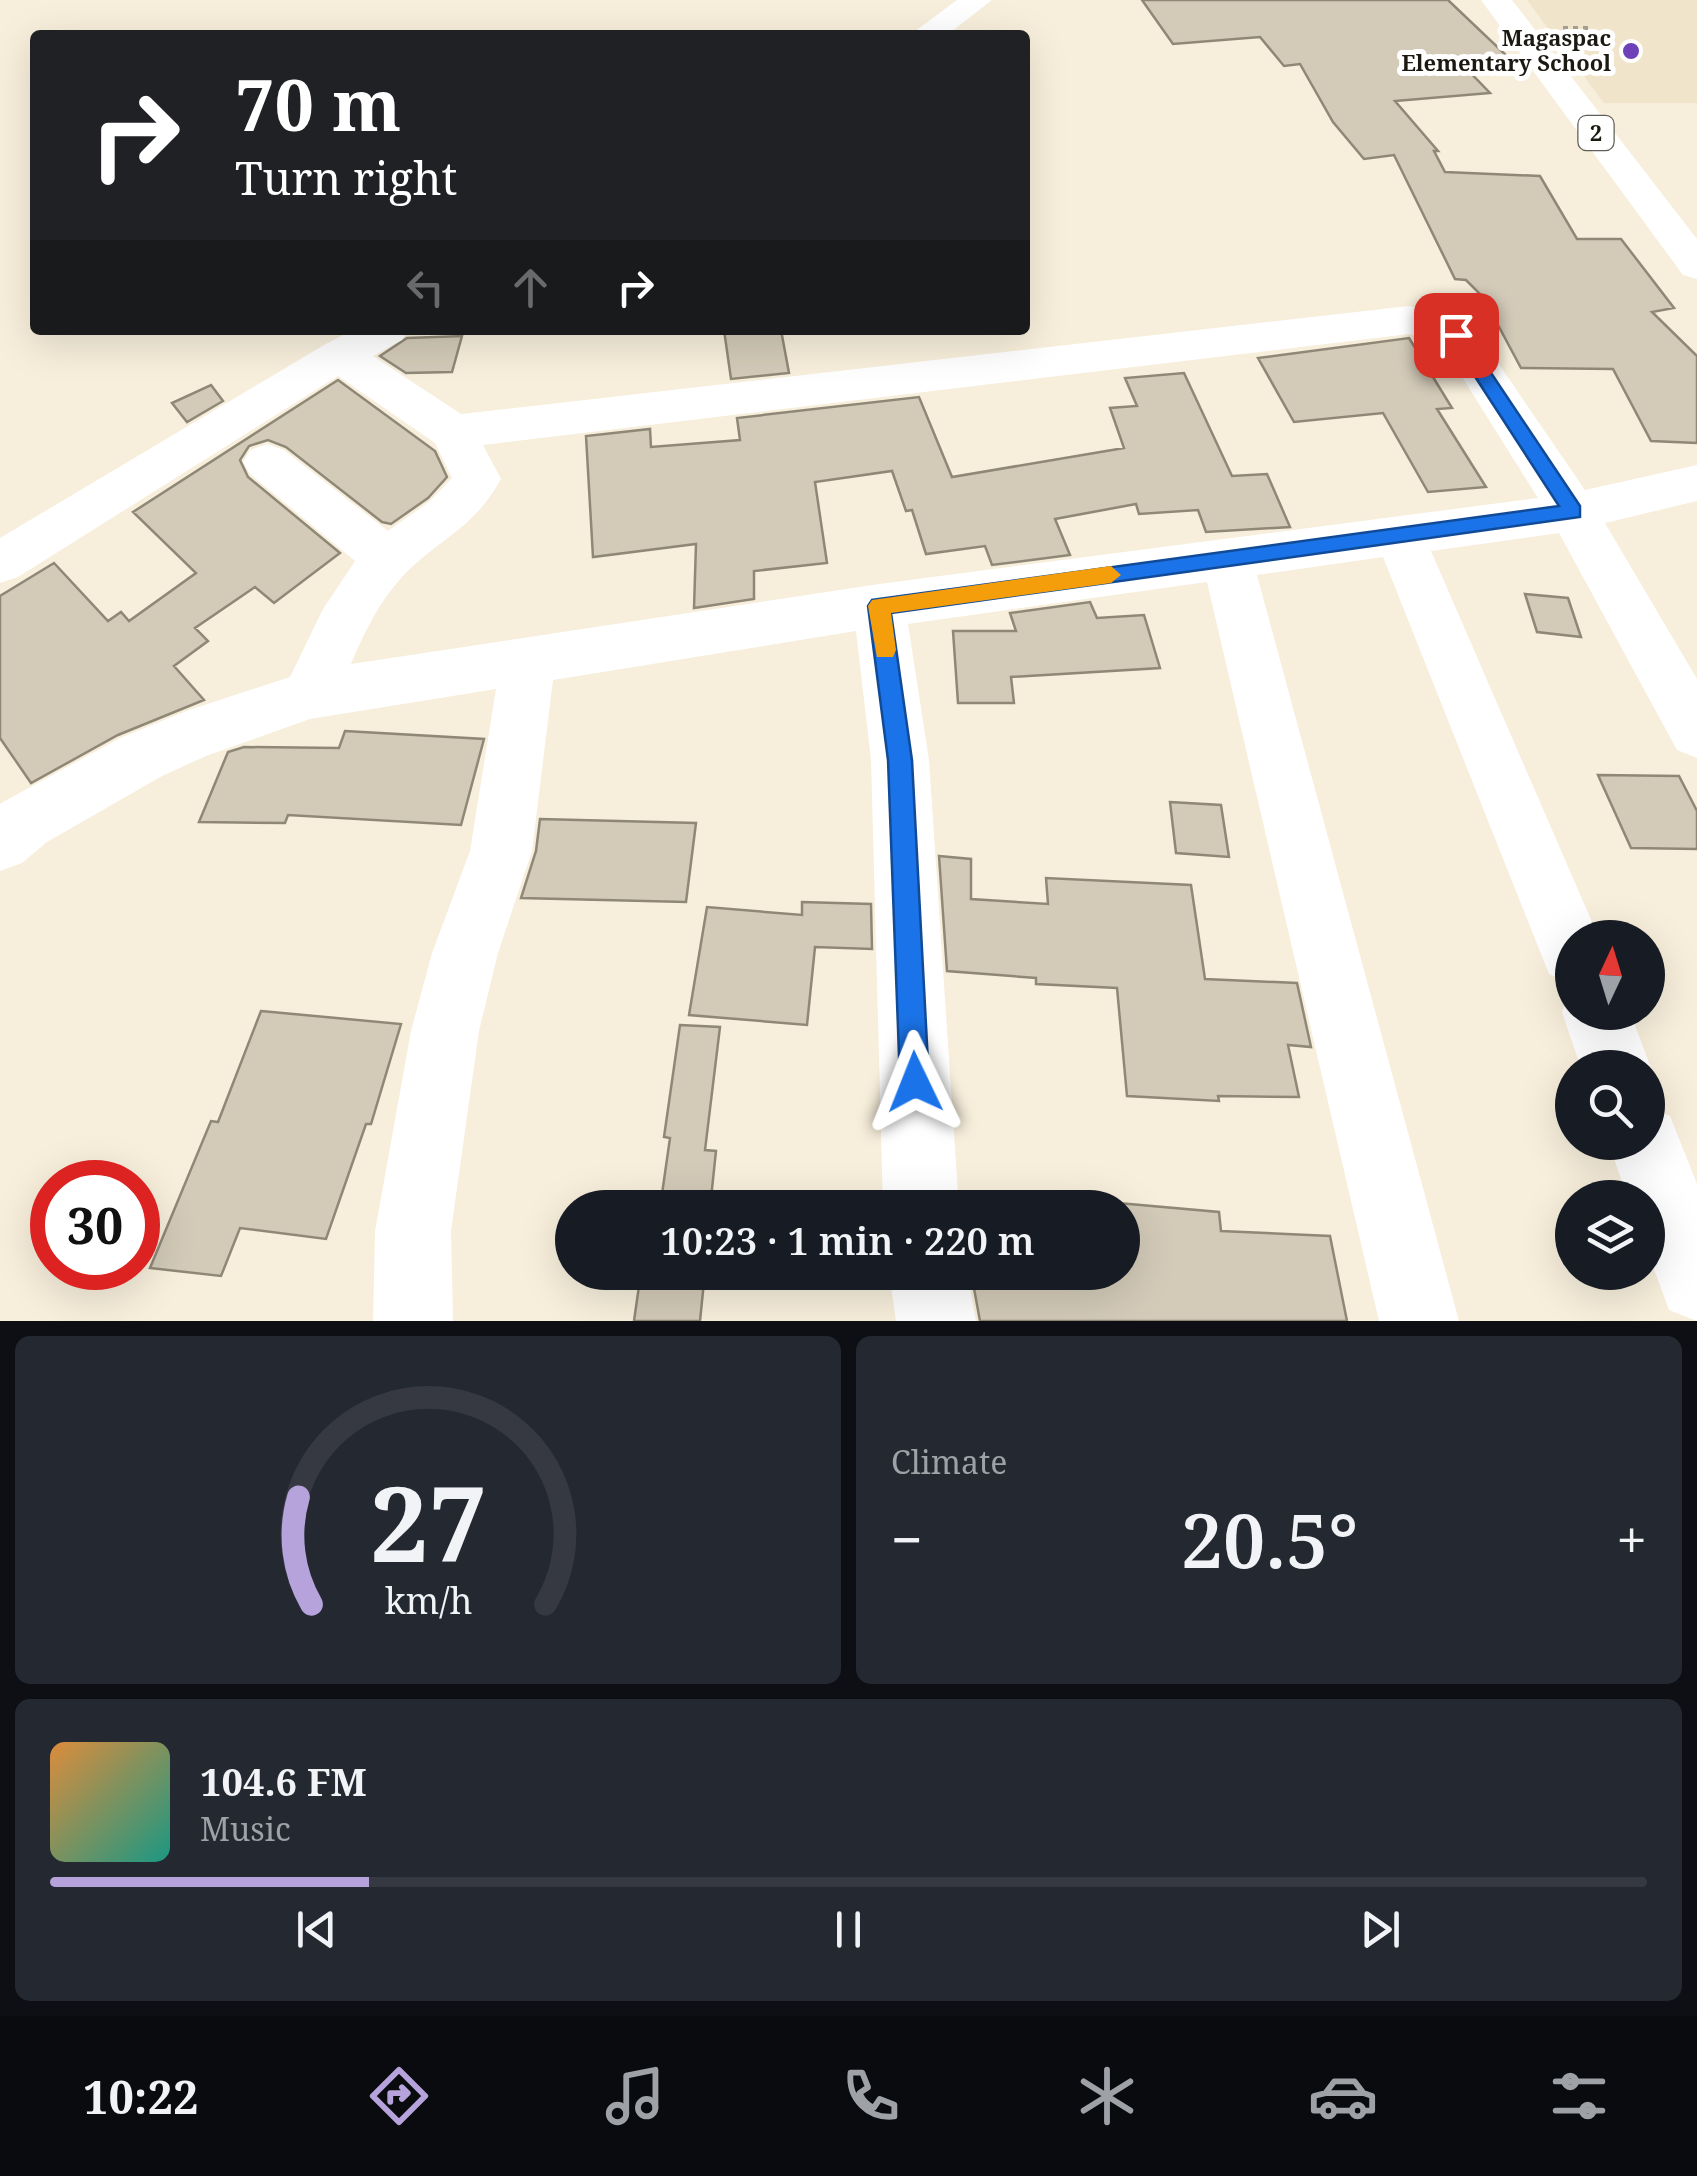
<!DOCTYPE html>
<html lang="en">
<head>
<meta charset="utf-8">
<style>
	:root { --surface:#171b24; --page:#242831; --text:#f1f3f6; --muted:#9ea1a6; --line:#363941; --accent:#b6a3db }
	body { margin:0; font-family:"Noto Serif",serif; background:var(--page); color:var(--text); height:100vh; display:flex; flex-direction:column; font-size:38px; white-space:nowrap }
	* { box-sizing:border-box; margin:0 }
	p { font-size:32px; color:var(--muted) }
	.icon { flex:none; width:55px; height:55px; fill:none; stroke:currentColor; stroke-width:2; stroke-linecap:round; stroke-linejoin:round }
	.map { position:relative; height:1321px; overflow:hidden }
	.sheet { display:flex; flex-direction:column; gap:15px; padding:15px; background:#0d0f14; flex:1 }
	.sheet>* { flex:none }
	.hud { position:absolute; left:30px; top:30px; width:1000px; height:305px; border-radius:10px; box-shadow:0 10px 40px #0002; background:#202124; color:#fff; overflow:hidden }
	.needle { width:65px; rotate:4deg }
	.buttons { position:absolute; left:1555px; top:920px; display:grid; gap:20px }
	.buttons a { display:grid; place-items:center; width:110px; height:110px; border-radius:50%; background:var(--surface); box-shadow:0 10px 40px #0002; font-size:50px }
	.speed { position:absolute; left:30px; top:1160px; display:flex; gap:20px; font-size:50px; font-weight:700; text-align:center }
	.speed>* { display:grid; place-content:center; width:130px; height:130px; border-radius:50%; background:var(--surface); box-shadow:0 10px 40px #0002; line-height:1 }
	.speed .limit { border:15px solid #d22; background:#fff; color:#111 }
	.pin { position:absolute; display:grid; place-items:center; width:85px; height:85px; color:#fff; margin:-42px; border-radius:20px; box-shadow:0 5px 15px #0006 }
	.me { position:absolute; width:110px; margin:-55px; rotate:358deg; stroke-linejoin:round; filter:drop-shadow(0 0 8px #0008) }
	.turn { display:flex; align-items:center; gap:35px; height:210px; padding:0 40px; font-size:45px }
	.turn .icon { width:130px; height:130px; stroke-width:2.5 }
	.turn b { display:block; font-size:70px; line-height:85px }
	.lanes { display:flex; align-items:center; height:95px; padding:0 40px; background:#0003; justify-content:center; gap:50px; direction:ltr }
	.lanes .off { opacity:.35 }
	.big { font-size:75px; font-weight:600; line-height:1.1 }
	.sheet .tile { flex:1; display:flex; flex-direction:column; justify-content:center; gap:15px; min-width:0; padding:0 35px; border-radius:15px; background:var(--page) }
	.sheet .dial { align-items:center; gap:0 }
	.dial svg { height:260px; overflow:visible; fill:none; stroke:var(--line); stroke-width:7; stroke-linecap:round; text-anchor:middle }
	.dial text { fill:var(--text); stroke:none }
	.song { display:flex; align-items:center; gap:30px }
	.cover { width:120px; height:120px; border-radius:15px; background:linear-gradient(135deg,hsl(30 70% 55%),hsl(170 70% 35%)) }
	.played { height:10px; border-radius:5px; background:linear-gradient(90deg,var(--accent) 20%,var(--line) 20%) }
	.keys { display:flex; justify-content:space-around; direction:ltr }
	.heat { display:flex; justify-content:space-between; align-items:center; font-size:55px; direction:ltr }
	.sheet .tiles { flex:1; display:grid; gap:15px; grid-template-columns:1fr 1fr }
	.tile:last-child { grid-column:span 2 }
	.trip { position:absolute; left:555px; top:1190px; width:585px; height:100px; border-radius:50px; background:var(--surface); box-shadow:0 10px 40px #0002; font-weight:600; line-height:100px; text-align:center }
	.dock { display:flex; height:160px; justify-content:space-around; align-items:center; background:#090b0e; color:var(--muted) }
	.dock .icon { width:70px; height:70px }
	.dock .active { color:var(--accent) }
	.dock b { font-size:45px; color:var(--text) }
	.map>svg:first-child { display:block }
	.built { fill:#f0e4ca }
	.building { fill:#d3cab8; stroke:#908877; stroke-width:2.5 }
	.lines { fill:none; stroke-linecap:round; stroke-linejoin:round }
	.path { stroke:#a59e8f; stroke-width:4; stroke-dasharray:5 5; stroke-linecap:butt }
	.minor { fill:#fff; fill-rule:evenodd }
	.highway { fill:#fff; fill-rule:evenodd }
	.route { fill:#1a73e8; stroke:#114b97; stroke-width:2.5 }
	.slow { fill:#f59e0b }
	.poi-dot { fill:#6e41b9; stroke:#fff; stroke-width:4 }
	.labels { text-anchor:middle; stroke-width:10; stroke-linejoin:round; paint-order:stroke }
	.far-poi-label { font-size:22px; font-weight:bold; fill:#1c1912; stroke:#fff; text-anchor:end }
	.shield { fill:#fff; stroke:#605e59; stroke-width:2.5 }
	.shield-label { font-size:22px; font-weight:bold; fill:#1c1912 }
</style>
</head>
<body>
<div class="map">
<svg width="1697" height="1321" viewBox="0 0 1697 1321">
	<rect width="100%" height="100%" fill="#f7eedb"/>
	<path class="built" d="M1527 0H1697V103H1604Z"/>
	<path class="building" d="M1142 0H1448L1508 57 1460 62 1490 93 1395 101 1438 151H1434L1445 172 1540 176 1577 239H1621L1674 308 1652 312 1697 356V443L1651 441 1613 369 1521 368 1483 297 1466 280 1455 279 1394 155 1364 159 1333 122 1300 64 1284 66 1260 37 1173 44Z
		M724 330H781L789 373 731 379Z
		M462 336 452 372 406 373 380 356 407 338Z
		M1409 338 1452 408 1437 409 1486 487 1428 492 1383 413 1294 422 1258 358Z
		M1184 373 1232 476 1267 474 1290 527 1206 532 1198 510 1139 514 1136 504 1055 519 1070 555 992 565 985 546 926 554 912 510 906 511 892 471 815 482 827 563 754 571V599L694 608 696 544 593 557 586 436 650 429 651 447 740 440 737 418 919 397 952 477 1124 448 1110 408 1137 406 1125 378Z
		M338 380 435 451 447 477 428 498 391 524 382 522 286 447 268 440 249 446 240 460 248 477 340 553 274 603 255 587 195 628 208 641 174 666 204 700 118 735 31 783 0 738V596L54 563 108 621 121 612 129 621 196 573 133 512Z
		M211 385 223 401 187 422 172 403Z
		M1525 594 1568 598 1581 637 1537 632Z
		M1090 602 1097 618 1144 615 1160 668 1011 677 1014 703H958L953 631H1016L1010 613Z
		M345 731 484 739 461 825 288 815 285 823 199 822 228 752 244 747 339 748Z
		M1598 775 1679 776 1697 811V849L1631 848Z
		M1170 802 1221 805 1229 857 1176 853Z
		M540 819 696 823 686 902 521 898 536 851Z
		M939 856 971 859V899L1048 904 1046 878 1191 885 1205 979 1297 983 1311 1047 1288 1045 1299 1097 1218 1096 1219 1101 1127 1096 1117 988 1036 984V978L947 971Z
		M802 902 871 904 872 949 815 947 807 1025 689 1015 707 907 802 915Z
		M261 1011 401 1024 371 1124H366L326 1239 240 1228 221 1276 150 1268 211 1121 218 1122Z
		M680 1025 720 1027 705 1150 716 1151 710 1208H660L670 1138 664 1137Z
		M1118 1203 1219 1212 1221 1231 1330 1236 1347 1321H980L971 1272H1122V1208Z
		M641 1272H705L700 1321H634Z"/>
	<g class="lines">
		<path class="path" d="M1563 28H1590"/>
		<path class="minor" d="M957 0H992L947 35H910Z
			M1409 306 1449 314 1472 325 1585 490 1697 465V501L1605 523 1697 679V758L1677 750 1559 533 1431 551 1599 938H1572V984L1549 974 1383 557 1257 575 1459 1321H1379L1207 582 908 624 929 760 959 1208H883L871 760 856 631 553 680 532 851 498 953 479 1031 451 1231 453 1321H373L375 1231 411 1031 432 953 470 851 496 689 310 719 206 756 162 776 47 842 22 863 0 871V804L3 802 120 738 189 710 290 677 323 609 355 561 250 474 243 462 250 450 267 444 284 450 388 531 430 501 452 478 435 443 338 376 18 577 0 583V538L324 345 353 330H408L402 340 373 356 461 414ZM1409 334 1442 345 1538 498 879 584 351 664C364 633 379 602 402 577 439 538 473 530 501 479L483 445Z
			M1572 988V1012H1630L1651 1068 1648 1076V1068H1581L1562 1012Z
			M1648 1107 1670 1116 1697 1184V1321L1669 1310 1648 1253V1198H1628L1608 1142H1648Z
			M889 1272H967L976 1321H896Z"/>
		<path class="highway" d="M1481 0H1512L1697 239V279L1683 275Z"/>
	</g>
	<path class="route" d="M1456 329 1463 331 1580 506V517L891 613 912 760 929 1082 925 1093 915 1097 904 1093 900 1082 888 760 868 606 872 600 1559 506 1448 335Z"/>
	<path class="slow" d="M1111 566 1121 575 1111 583 891 613 896 650 893 657H877L868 606 872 600Z"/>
	<circle class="poi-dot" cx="1631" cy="51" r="10"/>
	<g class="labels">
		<g class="far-poi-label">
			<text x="1611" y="46">Magaspac<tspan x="1611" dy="25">Elementary School</tspan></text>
		</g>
		<rect class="shield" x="1578.5" y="116" width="35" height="34" rx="8"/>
		<g class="shield-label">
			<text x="1596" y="141">2</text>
		</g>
	</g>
</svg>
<div class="buttons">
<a><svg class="needle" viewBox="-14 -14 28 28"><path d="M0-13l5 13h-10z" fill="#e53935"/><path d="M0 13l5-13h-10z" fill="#9ea1a6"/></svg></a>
<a><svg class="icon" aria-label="search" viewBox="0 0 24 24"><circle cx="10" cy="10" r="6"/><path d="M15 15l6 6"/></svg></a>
<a><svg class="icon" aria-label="layers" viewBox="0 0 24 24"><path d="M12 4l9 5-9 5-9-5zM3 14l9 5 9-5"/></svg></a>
</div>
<div class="speed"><div class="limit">30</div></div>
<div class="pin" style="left:1456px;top:335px;background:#d93025"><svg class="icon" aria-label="arrive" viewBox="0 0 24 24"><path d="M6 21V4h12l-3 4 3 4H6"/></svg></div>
<svg class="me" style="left:915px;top:1082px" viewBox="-20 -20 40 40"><path d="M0-17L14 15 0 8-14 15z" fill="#1a73e8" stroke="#fff" stroke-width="4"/></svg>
<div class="trip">10:23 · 1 min · 220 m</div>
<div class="hud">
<div class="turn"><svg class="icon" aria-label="right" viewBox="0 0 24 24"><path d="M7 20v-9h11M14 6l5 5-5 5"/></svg><div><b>70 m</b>Turn right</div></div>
<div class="lanes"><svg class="icon off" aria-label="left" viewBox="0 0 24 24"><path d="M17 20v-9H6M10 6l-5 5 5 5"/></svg><svg class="icon off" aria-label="ahead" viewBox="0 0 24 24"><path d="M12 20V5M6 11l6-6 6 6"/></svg><svg class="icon" aria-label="right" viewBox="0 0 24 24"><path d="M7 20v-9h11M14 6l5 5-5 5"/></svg></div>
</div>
</div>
<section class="sheet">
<div class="tiles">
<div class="tile dial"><svg viewBox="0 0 100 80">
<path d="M14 69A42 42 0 1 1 86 69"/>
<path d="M14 69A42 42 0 0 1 10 36" stroke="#b6a3db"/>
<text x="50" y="56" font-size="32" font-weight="700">27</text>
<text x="50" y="72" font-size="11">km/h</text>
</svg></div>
<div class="tile"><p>Climate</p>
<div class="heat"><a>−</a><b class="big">20.5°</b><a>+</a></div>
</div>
<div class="tile">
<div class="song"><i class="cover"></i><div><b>104.6 FM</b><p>Music</p></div></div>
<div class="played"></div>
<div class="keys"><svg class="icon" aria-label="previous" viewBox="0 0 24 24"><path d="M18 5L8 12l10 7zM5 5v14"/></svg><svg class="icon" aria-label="pause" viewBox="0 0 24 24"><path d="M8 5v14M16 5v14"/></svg><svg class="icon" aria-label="next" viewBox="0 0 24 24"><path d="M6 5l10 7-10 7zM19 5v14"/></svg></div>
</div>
</div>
</section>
<nav class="dock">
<b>10:22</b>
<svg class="icon active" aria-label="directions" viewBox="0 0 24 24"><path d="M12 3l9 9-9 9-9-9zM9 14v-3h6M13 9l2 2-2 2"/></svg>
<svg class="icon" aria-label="music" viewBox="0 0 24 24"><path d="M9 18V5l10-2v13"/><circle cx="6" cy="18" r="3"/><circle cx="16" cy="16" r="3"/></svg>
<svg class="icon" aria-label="phone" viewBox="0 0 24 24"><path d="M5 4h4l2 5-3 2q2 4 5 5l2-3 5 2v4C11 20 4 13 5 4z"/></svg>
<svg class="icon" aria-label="climate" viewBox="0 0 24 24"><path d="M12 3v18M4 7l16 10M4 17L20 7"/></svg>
<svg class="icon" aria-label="car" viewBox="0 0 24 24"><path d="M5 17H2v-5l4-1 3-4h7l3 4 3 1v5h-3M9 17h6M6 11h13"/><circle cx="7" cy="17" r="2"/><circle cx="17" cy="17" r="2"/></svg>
<svg class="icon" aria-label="filters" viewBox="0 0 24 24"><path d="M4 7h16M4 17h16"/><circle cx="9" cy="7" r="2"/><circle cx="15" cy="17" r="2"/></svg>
</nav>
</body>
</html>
